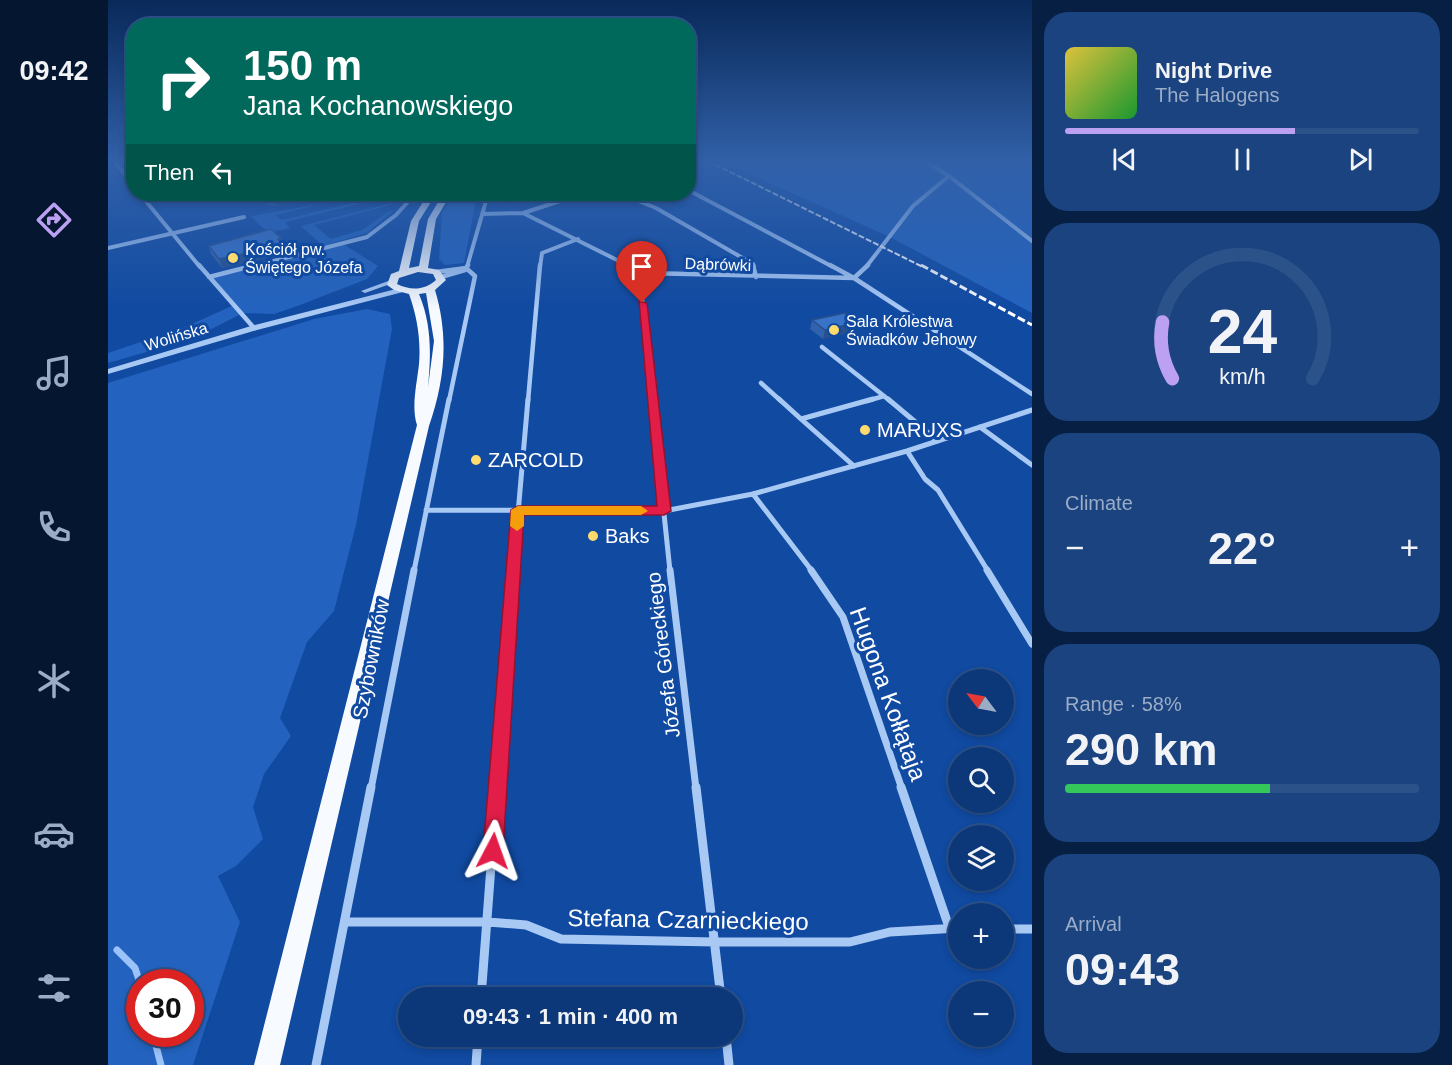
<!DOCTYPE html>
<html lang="en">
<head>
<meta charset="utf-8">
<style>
	:root { --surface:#0c3879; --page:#1a4380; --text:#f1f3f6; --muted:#9aacc6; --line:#2c528a; --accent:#bca0f2 }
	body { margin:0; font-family:Arial,sans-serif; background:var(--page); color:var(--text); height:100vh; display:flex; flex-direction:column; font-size:22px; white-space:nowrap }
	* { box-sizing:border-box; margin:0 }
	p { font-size:20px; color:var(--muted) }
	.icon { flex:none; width:33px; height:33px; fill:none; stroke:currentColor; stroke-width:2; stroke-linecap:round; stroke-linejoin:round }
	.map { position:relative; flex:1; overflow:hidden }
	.panel { display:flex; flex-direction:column; gap:12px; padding:12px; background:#071f43; width:420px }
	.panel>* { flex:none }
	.top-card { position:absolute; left:18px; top:18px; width:570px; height:183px; border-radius:24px; box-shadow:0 3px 9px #0003,0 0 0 2px var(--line); background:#00695c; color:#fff; overflow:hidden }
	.needle { width:39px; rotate:302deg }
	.buttons { position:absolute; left:840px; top:669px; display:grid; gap:12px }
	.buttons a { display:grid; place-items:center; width:66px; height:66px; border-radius:50%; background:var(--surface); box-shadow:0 3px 9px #0003,0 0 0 2px var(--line); font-size:30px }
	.speed { position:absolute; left:18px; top:969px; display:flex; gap:12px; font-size:30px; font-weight:700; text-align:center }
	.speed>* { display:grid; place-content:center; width:78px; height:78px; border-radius:50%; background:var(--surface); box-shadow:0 3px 9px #0003,0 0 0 2px var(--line); line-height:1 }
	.speed .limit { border:9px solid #d22; background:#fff; color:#111 }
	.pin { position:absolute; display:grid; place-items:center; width:51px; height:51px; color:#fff; margin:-62px -26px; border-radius:50% 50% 50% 0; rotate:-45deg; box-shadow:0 0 6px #0007 }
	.pin .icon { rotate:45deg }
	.me { position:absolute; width:66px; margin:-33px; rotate:4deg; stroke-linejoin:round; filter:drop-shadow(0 0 4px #0008) }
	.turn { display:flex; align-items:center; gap:21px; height:126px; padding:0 18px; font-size:27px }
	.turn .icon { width:78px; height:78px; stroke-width:2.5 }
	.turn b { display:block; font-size:42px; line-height:51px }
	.then { display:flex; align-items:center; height:57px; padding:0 18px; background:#0003; gap:12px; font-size:22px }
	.big { font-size:45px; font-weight:600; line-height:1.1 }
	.panel .widget { flex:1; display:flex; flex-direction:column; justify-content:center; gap:9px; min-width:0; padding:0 21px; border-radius:24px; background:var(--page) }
	.panel .dial { align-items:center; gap:0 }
	.dial svg { height:156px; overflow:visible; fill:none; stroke:var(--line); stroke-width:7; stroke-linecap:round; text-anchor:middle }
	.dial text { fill:var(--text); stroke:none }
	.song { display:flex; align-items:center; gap:18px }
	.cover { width:72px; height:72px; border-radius:9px; background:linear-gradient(135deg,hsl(50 70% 55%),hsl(130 70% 35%)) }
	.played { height:6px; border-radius:3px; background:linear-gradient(90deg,var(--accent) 65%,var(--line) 65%) }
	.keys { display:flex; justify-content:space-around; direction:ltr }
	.heat { display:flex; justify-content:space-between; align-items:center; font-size:33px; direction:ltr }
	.charge { height:9px; border-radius:4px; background:linear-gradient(90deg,#34c759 58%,var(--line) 0) }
	.trip { position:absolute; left:290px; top:987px; width:345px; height:60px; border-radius:30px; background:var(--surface); box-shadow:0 3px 9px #0003,0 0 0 2px var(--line); font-weight:600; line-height:60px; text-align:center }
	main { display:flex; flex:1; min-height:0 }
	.tabs { display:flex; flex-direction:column; width:108px; justify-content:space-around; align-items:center; background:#051630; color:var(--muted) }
	.tabs .icon { width:42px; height:42px }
	.tabs .selected { color:var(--accent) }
	.tabs b { font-size:27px; color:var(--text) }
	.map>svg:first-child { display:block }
	.green { fill:#2363bf; fill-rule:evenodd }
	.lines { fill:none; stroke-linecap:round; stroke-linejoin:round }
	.stream { stroke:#9bc3f9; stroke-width:7 }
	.minor-far4 { stroke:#a9c9f5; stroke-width:4 }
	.minor-far3 { stroke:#a9c9f5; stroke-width:4.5 }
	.minor-far2 { stroke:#a9c9f5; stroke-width:5 }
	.minor-far1 { stroke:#a9c9f5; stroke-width:7 }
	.minor { stroke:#a9c9f5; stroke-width:9 }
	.tertiary { fill:#a9c9f5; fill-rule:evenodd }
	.primary { fill:#f7faff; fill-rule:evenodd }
	.rail-far1 { stroke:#fff; stroke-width:2; stroke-dasharray:6 2; stroke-linecap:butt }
	.rail { stroke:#fff; stroke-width:3; stroke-dasharray:8 3; stroke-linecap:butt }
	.wall { fill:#3163ac }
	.shaded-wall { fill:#28508c }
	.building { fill:#3973c8; stroke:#28508c; stroke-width:1.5 }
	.route { fill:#e11d48; stroke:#92132f; stroke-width:1.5 }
	.slow { fill:#f59e0b }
	.poi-dot { fill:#ffda6d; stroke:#104aa1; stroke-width:2 }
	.labels { text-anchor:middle; stroke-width:6; stroke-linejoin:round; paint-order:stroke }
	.far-poi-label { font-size:16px; fill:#fff; stroke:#104aa1; text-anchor:start }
	.far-street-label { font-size:16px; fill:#fff; stroke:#104aa1 }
	.poi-label { font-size:20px; fill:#fff; stroke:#104aa1; text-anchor:start }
	.street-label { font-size:20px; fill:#fff; stroke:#104aa1 }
	.near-street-label { font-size:24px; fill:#fff; stroke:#104aa1 }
</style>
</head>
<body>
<main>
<nav class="tabs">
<b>09:42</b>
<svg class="icon selected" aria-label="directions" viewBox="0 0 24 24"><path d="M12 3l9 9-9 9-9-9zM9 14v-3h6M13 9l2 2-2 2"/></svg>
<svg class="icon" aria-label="music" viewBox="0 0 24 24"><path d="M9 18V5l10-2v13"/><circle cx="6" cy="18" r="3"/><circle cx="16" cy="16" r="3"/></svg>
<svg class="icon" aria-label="phone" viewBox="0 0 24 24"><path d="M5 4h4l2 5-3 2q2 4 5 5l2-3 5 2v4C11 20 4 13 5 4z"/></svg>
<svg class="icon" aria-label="climate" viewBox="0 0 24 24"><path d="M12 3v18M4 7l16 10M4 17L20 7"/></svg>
<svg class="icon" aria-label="car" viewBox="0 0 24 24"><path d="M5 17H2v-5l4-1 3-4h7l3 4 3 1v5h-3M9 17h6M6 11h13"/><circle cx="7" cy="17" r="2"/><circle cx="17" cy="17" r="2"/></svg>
<svg class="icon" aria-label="filters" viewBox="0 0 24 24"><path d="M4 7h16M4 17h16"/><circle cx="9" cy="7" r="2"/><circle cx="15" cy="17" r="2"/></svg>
</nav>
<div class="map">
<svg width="924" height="1065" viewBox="0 0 924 1065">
	<rect width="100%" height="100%" fill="#104aa1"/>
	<path class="green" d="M613 161H924V313L782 237Z
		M345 194H369L356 263 337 265 331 259 334 213Z
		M274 196 276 198 177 222 182 228C158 234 160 233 143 216L213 204 168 215 174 220Z
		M284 203 283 205 206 225 223 239 254 230 280 212 286 210 259 233 218 245 213 244 193 226Z
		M235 244 270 266 259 279 192 305 166 314 135 313 84 339 0 363V353L77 327 126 305 101 277Z
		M259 309 282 314 284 329 248 525 226 611 199 642 172 718 183 736 156 774 145 807 155 839 128 866 110 876 132 922 85 1065H0V383L206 319ZM82 982V1034H32V982Z"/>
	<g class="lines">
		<path class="stream" d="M9 950 27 968 32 983
			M45 1034 53 1065"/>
		<path class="minor-far4" d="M6 161 26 185
			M817 161 841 176 924 241
			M580 190 725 267
			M32 194 92 267
			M513 194 548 208 645 264 646 267
			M415 213 523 267
			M374 214 415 213 474 194
			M0 248 136 217
			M142 267 259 237 288 215 307 194
			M359 267 380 194
			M432 267 434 253 470 239
			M758 267 805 206 841 176"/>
		<path class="minor-far3" d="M91 265 146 328
			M520 265 536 273 746 278 760 265
			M645 265 648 277
			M722 265 746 278 924 394
			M328 272 358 268 367 276 341 401
			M536 273 532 279 544 401
			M101 277 148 265
			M333 277 357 270 360 265
			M714 347 776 396
			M653 383 673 401
			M420 401 432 265
			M759 401 776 396 782 401"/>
		<path class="minor-far2" d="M544 399 562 571
			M671 399 693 419
			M780 399 830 441
			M872 427 924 465
			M799 451 817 479 830 490 880 571
			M746 466 693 419 765 399
			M645 494 704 571
			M318 510 556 511 645 494 799 451 924 410
			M306 571 341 399
			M405 571 420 399"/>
		<path class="minor-far1" d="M562 570 588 789
			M703 570 735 617 794 789
			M879 570 924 644
			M263 789 306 570
			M389 789 405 570"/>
		<path class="minor" d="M588 787 613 998
			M793 787 841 927
			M238 922H380L418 925 453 939 607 942H742L782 932 850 928
			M896 929H924
			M373 998 389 787
			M618 1036 621 1065
			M208 1065 263 787
			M368 1065 370 1036"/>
		<path class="tertiary" d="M283 280 285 281V283L257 293 253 291Z
			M292 288 296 290 295 292 149 330 0 374V369L143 326Z"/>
		<path class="primary" d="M320 194H328L311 221 301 268 311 266 320 219 335 194H343L328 219 320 268 331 270 338 280 327 290C341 337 337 380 321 426L172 1065H146L309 425C303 407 309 383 311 364 313 340 309 316 301 294L286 290 279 285 283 274 291 271 303 221ZM310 272 325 274 328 280C317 290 303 291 289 284L291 278ZM318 293 326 341 320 387C323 355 324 325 311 294Z"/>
		<path class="rail-far1" d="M600 161 815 267"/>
		<path class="rail" d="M813 265 924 325"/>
	</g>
	<path class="wall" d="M148 194H208L206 197 167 206 160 205Z
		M173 238 177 253 114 268 103 254 101 246Z
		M704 320 749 331 715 339 702 329Z"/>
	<path class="shaded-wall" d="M170 194H208L206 197 167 206 164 195Z
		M173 238 177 253 114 268 111 259Z
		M751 322 749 331 715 339 717 330Z"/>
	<path class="building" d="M163 229 173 238 170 239 175 245 111 259 101 246Z
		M737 313 751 322 717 330 704 320Z"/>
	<linearGradient id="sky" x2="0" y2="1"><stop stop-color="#092959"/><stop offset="0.52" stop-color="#3160a8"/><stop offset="1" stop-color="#3160a8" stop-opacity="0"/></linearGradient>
	<rect width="924" height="310" fill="url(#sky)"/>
	<path class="route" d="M531 301 539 303 563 511 556 515H416L395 851 392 858 385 861 378 858 375 851 403 510 410 506H549Z"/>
	<path class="slow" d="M410 506H533L540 511 533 515H416V526L409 531 402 526 403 510Z"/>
	<g class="poi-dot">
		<circle cx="125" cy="258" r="6"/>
		<circle cx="726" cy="330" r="6"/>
		<circle cx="757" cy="430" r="6"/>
		<circle cx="368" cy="460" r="6"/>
		<circle cx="485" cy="536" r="6"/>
	</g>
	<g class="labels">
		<g class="far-poi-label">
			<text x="137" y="255">Kościół pw.<tspan x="137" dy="18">Świętego Józefa</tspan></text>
			<text x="738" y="327">Sala Królestwa<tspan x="738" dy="18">Świadków Jehowy</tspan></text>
		</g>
		<g class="far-street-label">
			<text transform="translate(610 264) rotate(2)" y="6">Dąbrówki</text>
			<text transform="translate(68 336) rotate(-17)" y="6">Wolińska</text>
		</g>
		<g class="poi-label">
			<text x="769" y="437">MARUXS</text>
			<text x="380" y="467">ZARCOLD</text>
			<text x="497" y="543">Baks</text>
		</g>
		<g class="street-label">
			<text transform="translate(555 655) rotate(-97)" y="7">Józefa Góreckiego</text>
			<text transform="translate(263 659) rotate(-79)" y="7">Szybowników</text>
		</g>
		<g class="near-street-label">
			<text transform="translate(780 694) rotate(70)" y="8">Hugona Kołłątaja</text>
			<text transform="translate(580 920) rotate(1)" y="8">Stefana Czarnieckiego</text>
		</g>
	</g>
</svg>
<div class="buttons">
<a><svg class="needle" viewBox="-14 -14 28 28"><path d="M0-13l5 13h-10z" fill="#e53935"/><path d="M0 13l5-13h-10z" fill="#9aacc6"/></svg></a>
<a><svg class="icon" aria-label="search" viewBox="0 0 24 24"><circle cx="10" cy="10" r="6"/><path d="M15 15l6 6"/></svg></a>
<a><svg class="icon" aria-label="layers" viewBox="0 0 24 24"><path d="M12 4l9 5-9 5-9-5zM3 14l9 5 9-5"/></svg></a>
<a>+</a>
<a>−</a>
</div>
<div class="speed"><div class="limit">30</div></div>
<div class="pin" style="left:534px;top:303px;background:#d93025"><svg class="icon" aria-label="arrive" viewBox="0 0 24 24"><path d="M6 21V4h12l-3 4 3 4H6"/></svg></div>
<svg class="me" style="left:385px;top:851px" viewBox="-20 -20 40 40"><path d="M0-17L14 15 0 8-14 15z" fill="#e11d48" stroke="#fff" stroke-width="4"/></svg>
<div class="trip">09:43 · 1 min · 400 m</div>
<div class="top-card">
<div class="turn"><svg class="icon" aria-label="right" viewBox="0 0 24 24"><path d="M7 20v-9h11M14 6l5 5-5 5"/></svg><div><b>150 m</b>Jana Kochanowskiego</div></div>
<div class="then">Then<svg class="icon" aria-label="left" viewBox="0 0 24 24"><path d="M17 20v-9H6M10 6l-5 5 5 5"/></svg></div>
</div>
</div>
<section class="panel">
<div class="widget">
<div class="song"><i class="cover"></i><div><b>Night Drive</b><p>The Halogens</p></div></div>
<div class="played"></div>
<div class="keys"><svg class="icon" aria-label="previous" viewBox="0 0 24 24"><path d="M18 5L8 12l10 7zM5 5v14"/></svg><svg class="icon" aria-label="pause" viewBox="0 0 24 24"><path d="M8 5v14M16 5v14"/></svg><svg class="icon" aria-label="next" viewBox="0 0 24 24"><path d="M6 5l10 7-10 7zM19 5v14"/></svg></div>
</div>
<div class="widget dial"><svg viewBox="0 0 100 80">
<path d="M14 69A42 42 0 1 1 86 69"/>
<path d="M14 69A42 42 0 0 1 9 40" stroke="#bca0f2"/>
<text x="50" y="56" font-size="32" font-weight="700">24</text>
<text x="50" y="72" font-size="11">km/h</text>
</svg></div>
<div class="widget"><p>Climate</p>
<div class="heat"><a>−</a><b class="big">22°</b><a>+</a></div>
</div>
<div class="widget"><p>Range · 58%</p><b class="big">290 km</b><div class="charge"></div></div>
<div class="widget"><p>Arrival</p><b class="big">09:43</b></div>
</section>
</main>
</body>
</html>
